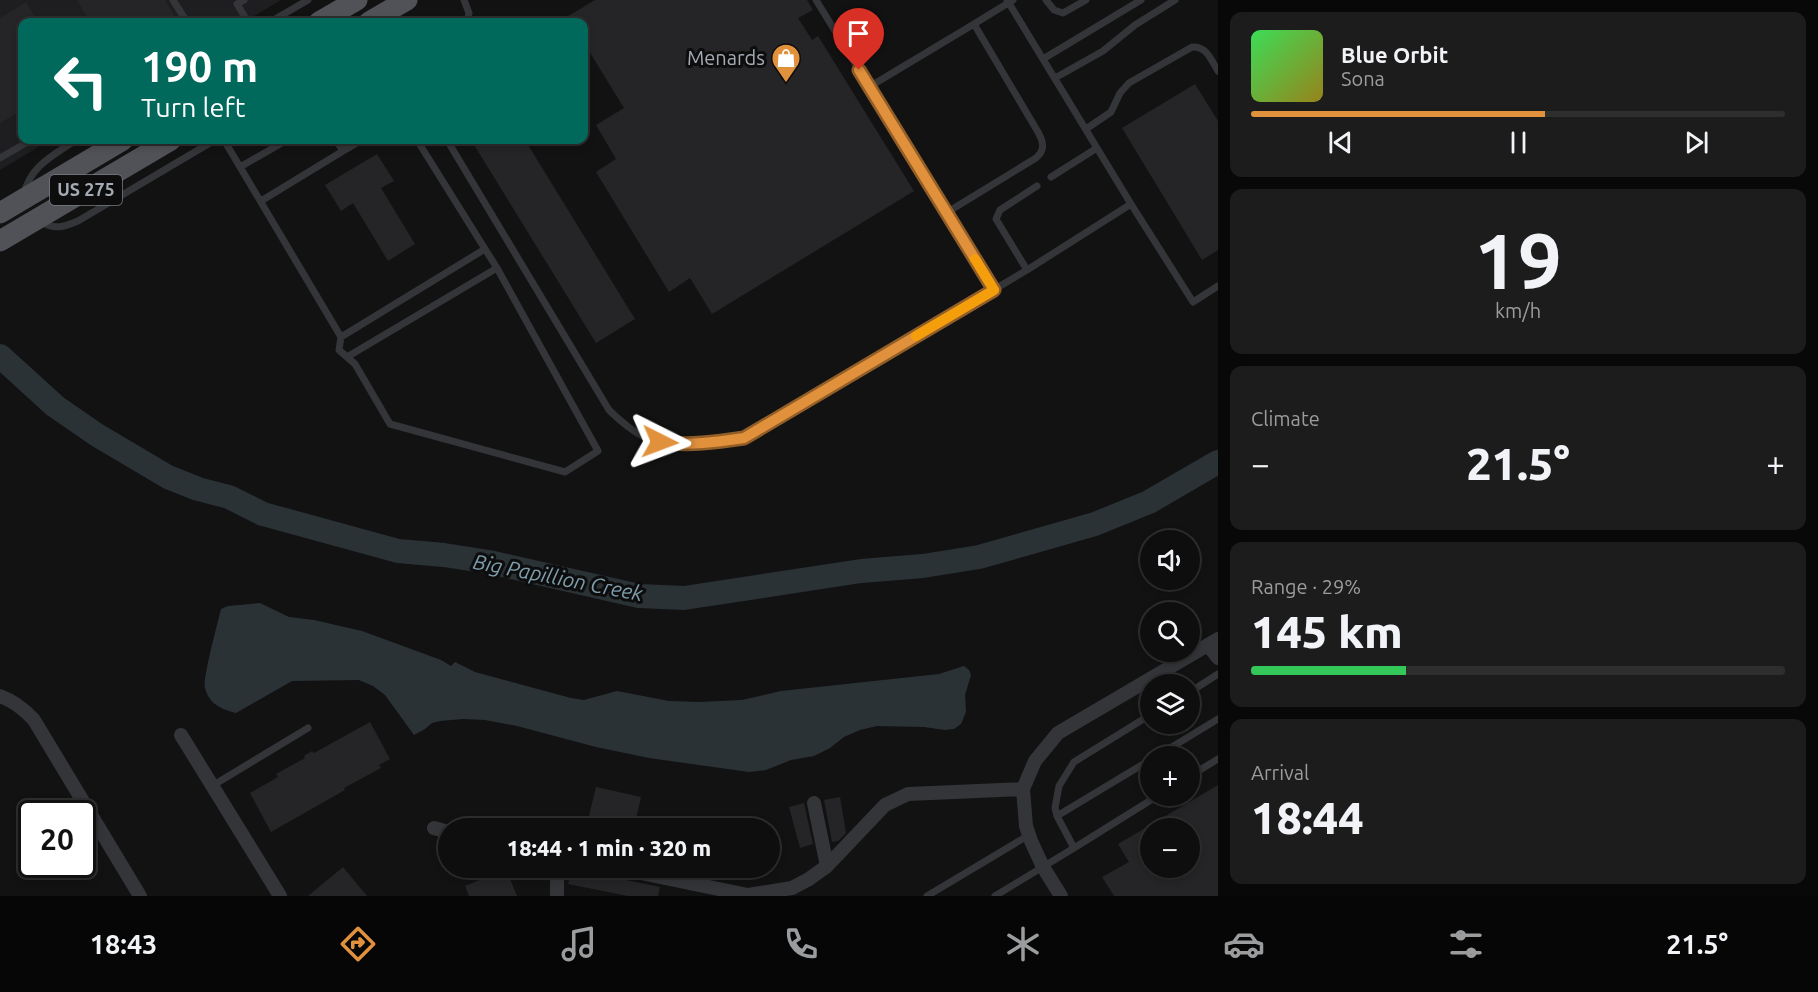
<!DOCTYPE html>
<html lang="en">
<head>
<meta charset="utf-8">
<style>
	:root { --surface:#0e0e0e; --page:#1c1c1c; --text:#f1f3f6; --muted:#9b9c9e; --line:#2e2e2e; --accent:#e1913c }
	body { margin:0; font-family:Ubuntu,sans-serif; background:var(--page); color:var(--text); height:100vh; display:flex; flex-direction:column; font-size:22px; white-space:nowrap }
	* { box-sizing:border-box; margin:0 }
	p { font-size:20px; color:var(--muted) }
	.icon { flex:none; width:33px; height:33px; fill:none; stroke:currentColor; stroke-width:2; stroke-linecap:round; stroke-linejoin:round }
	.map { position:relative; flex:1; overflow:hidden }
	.details { display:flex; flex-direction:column; gap:12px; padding:12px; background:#080808; width:600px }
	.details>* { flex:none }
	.guide { position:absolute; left:18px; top:18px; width:570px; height:126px; border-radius:12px; box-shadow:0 3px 9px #0003,0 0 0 2px var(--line); background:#00695c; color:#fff; overflow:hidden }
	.fabs { position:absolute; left:1140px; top:530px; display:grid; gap:12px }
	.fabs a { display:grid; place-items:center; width:60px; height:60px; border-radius:50%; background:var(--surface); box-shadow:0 3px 9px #0003,0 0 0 2px var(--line); font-size:30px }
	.speed { position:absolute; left:18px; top:800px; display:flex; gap:12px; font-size:30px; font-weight:700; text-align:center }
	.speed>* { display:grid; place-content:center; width:78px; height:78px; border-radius:50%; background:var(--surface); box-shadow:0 3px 9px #0003,0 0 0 2px var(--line); line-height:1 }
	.speed .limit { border:3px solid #111; border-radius:9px; background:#fff; color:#111 }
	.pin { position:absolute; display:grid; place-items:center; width:51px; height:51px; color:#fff; margin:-62px -26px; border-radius:50% 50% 50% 0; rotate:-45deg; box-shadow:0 0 6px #0007 }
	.pin .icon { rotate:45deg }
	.me { position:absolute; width:66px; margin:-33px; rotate:93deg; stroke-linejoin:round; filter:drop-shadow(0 0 4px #0008) }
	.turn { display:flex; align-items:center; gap:21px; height:126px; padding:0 24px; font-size:27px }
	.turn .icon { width:78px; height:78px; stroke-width:2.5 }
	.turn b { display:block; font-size:42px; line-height:51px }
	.big { font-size:45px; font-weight:800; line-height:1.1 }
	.details .tile { flex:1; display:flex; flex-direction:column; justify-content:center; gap:9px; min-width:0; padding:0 21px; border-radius:12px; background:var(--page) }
	.details .dial { align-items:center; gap:0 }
	.dial b { font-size:78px; line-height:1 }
	.song { display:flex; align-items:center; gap:18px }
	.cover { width:72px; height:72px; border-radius:9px; background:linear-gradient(135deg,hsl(130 70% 55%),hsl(50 70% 35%)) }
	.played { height:6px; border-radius:3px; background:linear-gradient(90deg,var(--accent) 55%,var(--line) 55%) }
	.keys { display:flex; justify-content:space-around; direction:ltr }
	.heat { display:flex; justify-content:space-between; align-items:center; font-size:33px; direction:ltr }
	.charge { height:9px; border-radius:4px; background:linear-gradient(90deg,#34c759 29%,var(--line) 0) }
	.trip { position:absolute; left:438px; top:818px; width:342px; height:60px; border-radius:30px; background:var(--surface); box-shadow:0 3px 9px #0003,0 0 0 2px var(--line); font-weight:800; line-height:60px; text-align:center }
	.dock { display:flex; height:96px; justify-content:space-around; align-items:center; background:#060606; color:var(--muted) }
	.dock .icon { width:42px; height:42px }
	.dock .current { color:var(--accent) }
	.dock b { font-size:27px; color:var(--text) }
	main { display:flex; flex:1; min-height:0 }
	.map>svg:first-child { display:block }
	.built { fill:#1e1e20 }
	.water { fill:#2a3236 }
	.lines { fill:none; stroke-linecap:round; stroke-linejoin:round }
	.river { stroke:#2a3236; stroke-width:24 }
	.building { fill:#252527; fill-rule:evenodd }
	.service { stroke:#333538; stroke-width:7 }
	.minor { stroke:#333538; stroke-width:14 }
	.primary { stroke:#505257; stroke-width:21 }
	.route-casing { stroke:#925e27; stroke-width:15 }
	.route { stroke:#e1913c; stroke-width:10 }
	.slow { stroke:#f59e0b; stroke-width:10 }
	.labels { text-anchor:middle; stroke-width:6; stroke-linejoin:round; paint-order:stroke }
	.shield { fill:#0d0d0e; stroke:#777c82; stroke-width:1.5 }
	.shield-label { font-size:18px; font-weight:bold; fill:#a5abb3 }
	.poi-label { font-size:20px; fill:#a5abb3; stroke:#0d0d0e; text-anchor:end }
	.water-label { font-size:21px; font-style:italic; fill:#7e9dab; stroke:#0d0d0e }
</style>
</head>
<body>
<main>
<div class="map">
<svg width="1218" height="896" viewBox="0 0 1218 896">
	<rect width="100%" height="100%" fill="#121213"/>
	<path class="built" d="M0 0H281L244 22H22V140H50L0 170Z"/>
	<path class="water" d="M260 603 289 617 314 620 362 631 441 660 451 666 455 662 475 672 571 698 584 700 617 691 669 701 699 702 742 700 781 691 939 674 964 666 969 670 971 675 965 695 966 712 961 724 954 729 945 730 924 727 877 726 860 730 844 737 830 748 814 756 791 760 766 770 749 772 649 758 596 747 517 726 485 720 463 719 440 721 432 723 425 729 414 735 385 695 373 686 359 680 292 681 236 713C221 709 209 704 205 688 202 680 218 622 221 609L228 606Z"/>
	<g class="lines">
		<path class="river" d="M0 356 55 406 97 435 168 477 198 489 229 497 263 514 398 551 444 555 489 562 639 596 684 598 861 571 923 566 979 557 1095 524 1149 502 1218 462"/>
	</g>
	<path class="building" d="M77 0H165L176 19 169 22H90Z
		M595 0H807L813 10 798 18 812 40 818 36 914 191 712 314 690 278 669 292 596 172 616 159 596 125 624 108 584 43V22H558Z
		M26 2 38 22H22V110L0 123V18Z
		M1195 84 1218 121V250L1202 260 1122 128Z
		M471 140H525L635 319 596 343Z
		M377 154 394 181 381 188 415 244 388 261 353 203 341 211 325 185Z
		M370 722 390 759 379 765 381 768 344 788 345 790 271 832 250 793 278 777 276 774 305 758 304 756 312 751 314 753Z
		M1218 785V896H1114L1102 877 1129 862 1118 844ZM1150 828H1190V867H1150Z
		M596 787 641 797 634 828H586Z
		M840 797 846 833 838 841 832 842 824 800Z
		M804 803 813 844 800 848 789 807Z
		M343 867 367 896H308Z
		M506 869 517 896H469L465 886Z
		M572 869 660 887 658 896H628L568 884Z"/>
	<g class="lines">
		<path class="service" d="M173 0 187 22
			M244 0 237 4 248 22
			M464 0 469 13 467 22
			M816 0 994 290
			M1007 0 1131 204 1193 302 1218 286
			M1046 0 1054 10 1063 13 1086 0
			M270 22 308 0
			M1043 59 1141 0
			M1055 78 1103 51 1135 25 1175 0
			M869 87 974 24
			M1086 129 1111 112 1120 93 1129 83 1192 47C1207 46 1211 60 1218 71
			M224 140 341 337 485 249 417 140
			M336 140 343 151 362 140
			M447 140 609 410C620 421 632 431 646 438 669 450 719 442 744 438L1027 270 1131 204
			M0 158 31 140
			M240 167 287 140
			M1051 177 1097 148
			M24 194C30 166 54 155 76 140
			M261 201 343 151
			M946 213 1036 158C1045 150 1044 143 1038 132L974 24 1013 0
			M41 222C55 230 64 227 78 221L215 140
			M485 249 497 268
			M1027 270 996 219 1000 210 1037 186
			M341 337 339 350 355 364 390 424 565 472 598 451 497 268 347 357
			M1190 692 1218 674
			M1157 756 1218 719
			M1190 776 1218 759
			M212 786 308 728
			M1057 816 1150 760
			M1074 848 1159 795
			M927 896 1029 835
			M995 896 1074 848 1057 816 1055 808 1059 786 1074 762 1150 715"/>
		<path class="minor" d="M1208 645 1218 658
			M0 696C14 701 24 709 34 720L140 896
			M181 735 280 896
			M814 803 827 866
			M434 828 448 832
			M557 867V896
			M612 867 748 895 792 888 809 879 827 866 885 805 908 794 1023 789
			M1061 896 1043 867 1031 841 1026 826 1023 789 1035 761 1058 733 1218 639"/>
		<path class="primary" d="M319 22 357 0
			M369 22 407 0
			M0 213 123 140
			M0 241 171 140"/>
	</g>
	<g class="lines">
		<g class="route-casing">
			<path id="route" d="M660 442C688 446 717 442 744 438L994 290 859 70"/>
		</g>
		<use href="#route" class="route"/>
		<path class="slow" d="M916 336 994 290 975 259"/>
	</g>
	<defs>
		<g id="shop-pin" transform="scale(1.5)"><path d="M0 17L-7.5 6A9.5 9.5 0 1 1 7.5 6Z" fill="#e1913c" stroke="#0d0d0e"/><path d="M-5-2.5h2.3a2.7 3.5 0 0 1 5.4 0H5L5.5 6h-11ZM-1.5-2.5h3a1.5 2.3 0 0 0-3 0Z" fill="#fff"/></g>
	</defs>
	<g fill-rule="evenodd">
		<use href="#shop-pin" x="786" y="58"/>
	</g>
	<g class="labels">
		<rect class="shield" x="50" y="175" width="72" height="30" rx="4.5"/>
		<g class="shield-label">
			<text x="86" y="196">US 275</text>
		</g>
		<g class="poi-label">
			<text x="765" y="65">Menards</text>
		</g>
		<g class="water-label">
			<text transform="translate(558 578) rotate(11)" y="7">Big Papillion Creek</text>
		</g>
	</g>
</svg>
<div class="fabs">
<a><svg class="icon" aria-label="sound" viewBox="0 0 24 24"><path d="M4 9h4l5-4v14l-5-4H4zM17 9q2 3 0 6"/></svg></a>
<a><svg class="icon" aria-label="search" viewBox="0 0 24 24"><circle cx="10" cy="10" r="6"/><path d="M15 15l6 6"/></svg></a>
<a><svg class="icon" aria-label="layers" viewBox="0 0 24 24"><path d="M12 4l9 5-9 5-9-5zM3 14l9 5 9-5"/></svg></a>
<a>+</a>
<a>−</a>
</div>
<div class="speed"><div class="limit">20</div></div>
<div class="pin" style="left:859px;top:70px;background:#d93025"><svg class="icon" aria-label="arrive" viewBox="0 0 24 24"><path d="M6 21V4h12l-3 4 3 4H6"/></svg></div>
<svg class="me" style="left:660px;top:442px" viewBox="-20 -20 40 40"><path d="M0-17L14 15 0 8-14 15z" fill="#e1913c" stroke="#fff" stroke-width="4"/></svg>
<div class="trip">18:44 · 1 min · 320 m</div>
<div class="guide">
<div class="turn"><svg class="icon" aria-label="left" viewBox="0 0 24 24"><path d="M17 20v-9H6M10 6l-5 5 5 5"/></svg><div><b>190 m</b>Turn left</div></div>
</div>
</div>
<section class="details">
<div class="tile">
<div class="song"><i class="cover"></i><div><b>Blue Orbit</b><p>Sona</p></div></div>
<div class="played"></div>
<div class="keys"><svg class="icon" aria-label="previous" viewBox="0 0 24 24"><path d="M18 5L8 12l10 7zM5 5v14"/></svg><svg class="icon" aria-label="pause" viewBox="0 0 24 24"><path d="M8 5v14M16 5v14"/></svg><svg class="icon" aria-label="next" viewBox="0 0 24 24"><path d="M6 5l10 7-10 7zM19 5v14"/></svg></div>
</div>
<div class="tile dial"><b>19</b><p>km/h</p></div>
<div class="tile"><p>Climate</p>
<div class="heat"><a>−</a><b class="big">21.5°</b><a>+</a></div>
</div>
<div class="tile"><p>Range · 29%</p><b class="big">145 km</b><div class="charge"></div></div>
<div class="tile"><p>Arrival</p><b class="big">18:44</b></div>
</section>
</main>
<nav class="dock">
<b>18:43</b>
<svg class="icon current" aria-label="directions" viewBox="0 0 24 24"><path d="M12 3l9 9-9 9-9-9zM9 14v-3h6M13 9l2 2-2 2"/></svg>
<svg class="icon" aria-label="music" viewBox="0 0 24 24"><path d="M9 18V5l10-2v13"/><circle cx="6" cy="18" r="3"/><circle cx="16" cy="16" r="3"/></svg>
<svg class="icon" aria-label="phone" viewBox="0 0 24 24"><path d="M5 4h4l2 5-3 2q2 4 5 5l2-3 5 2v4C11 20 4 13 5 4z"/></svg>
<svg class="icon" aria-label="climate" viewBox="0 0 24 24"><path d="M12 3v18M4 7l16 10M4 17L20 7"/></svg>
<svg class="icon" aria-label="car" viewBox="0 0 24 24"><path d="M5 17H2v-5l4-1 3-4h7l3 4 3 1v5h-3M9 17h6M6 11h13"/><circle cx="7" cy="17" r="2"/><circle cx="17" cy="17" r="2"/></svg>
<svg class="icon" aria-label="filters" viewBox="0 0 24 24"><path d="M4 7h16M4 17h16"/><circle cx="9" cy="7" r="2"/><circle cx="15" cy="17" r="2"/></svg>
<b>21.5°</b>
</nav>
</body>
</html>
